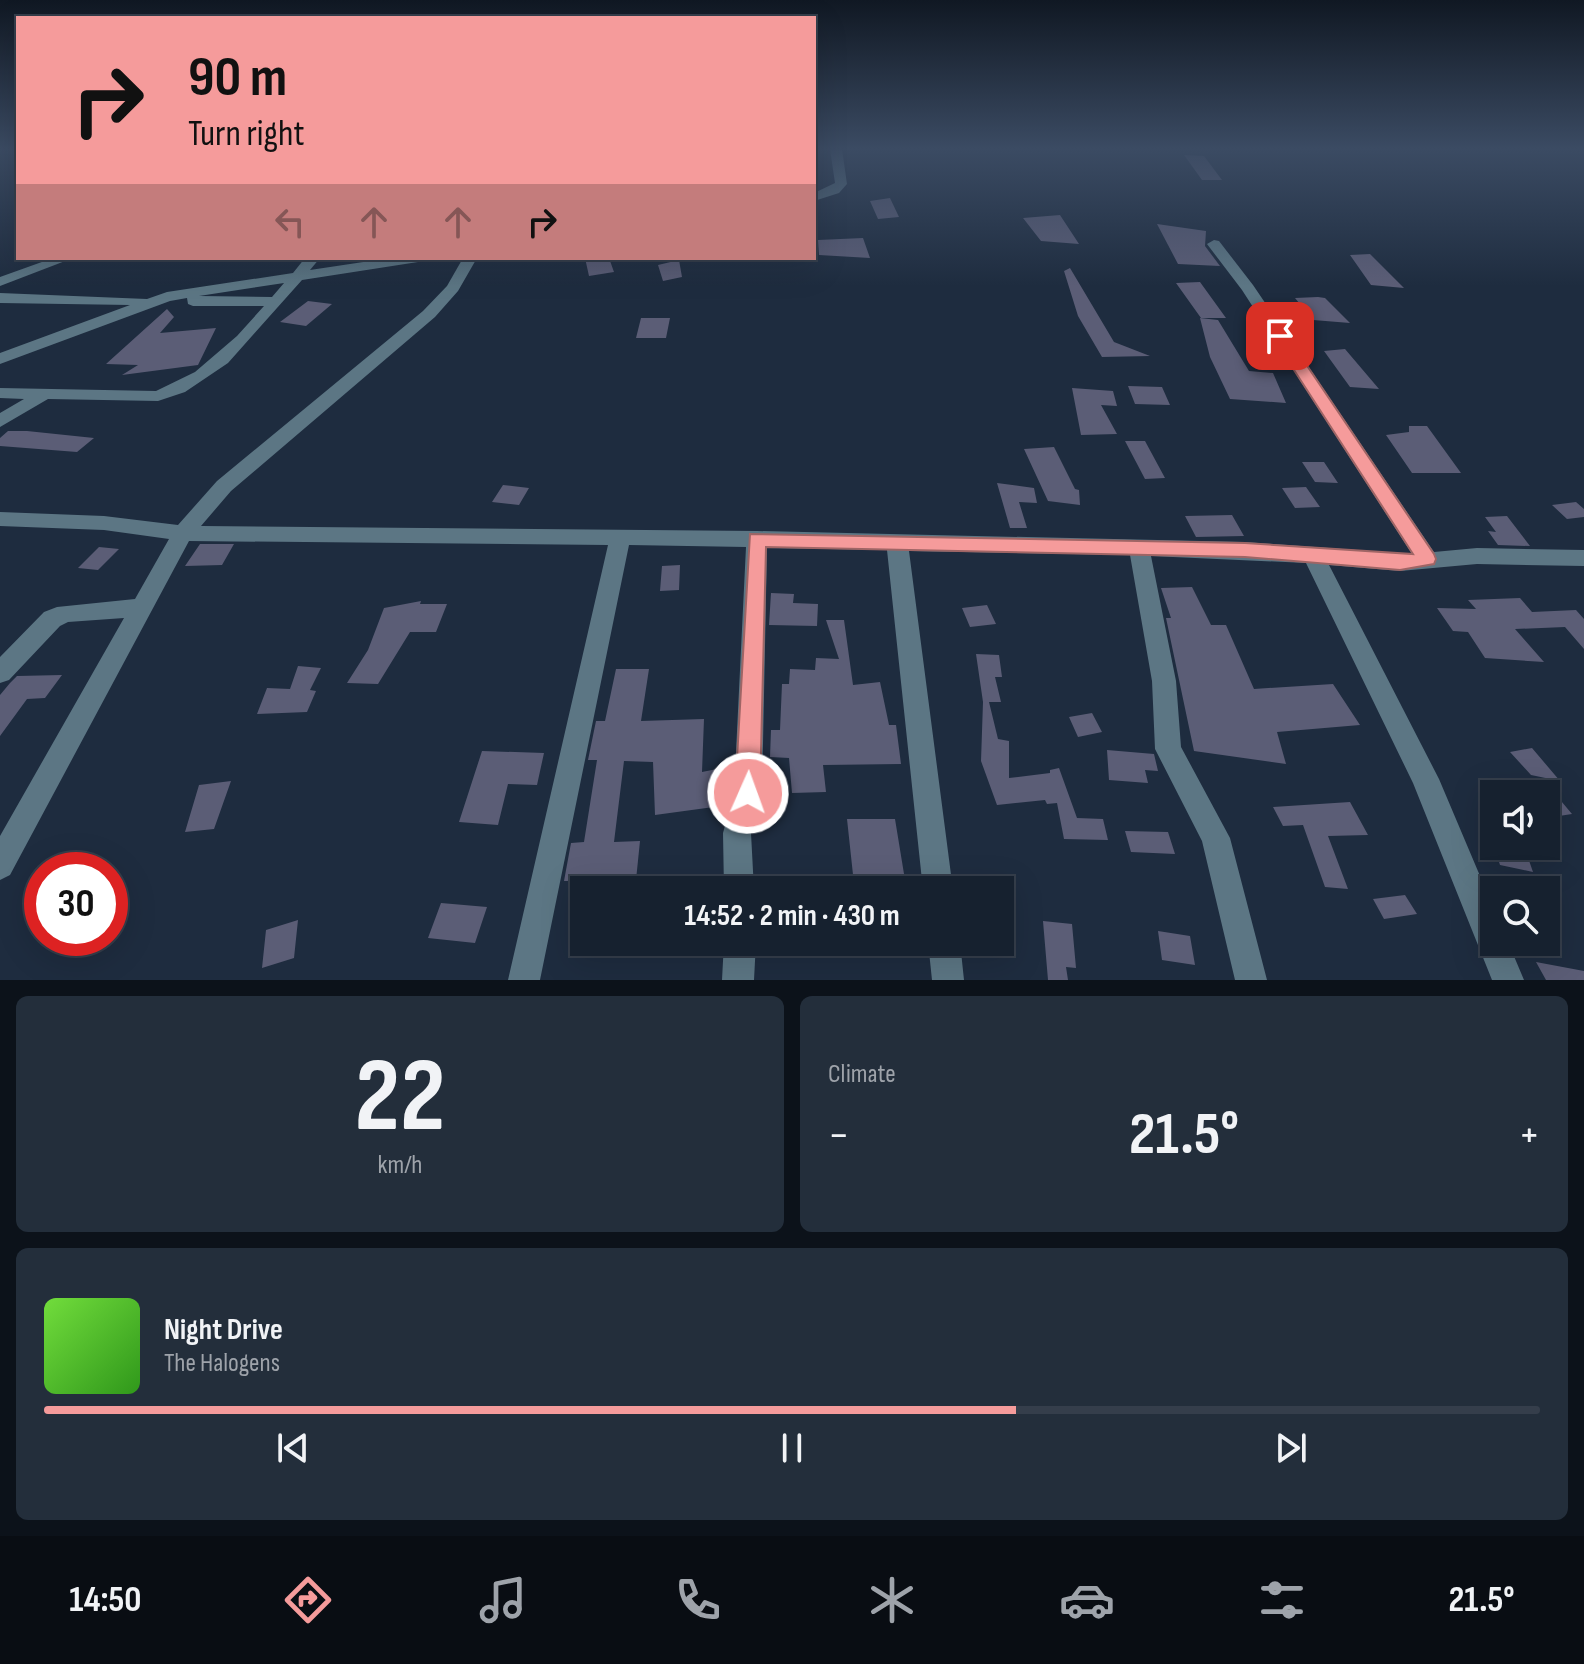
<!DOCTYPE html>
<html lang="en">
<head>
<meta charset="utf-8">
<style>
	:root { --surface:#16212f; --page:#232e3b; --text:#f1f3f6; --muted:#9ea3aa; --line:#353e4b; --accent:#f59b9b }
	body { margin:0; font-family:"Sofia Sans Condensed",sans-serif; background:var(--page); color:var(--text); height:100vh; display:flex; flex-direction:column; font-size:30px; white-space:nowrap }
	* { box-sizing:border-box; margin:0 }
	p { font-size:26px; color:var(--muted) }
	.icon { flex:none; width:44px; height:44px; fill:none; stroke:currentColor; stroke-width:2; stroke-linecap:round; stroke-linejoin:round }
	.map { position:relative; height:980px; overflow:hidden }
	.panel { display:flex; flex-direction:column; gap:16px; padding:16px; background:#0c121a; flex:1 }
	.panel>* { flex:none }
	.banner { position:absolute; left:16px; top:16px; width:800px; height:244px; border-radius:0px; box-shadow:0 8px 32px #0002,0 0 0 2px var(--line); background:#f59b9b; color:#111; overflow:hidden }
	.tools { position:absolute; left:1480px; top:780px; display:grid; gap:16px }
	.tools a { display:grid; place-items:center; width:80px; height:80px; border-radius:0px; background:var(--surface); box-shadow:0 8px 32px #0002,0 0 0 2px var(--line); font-size:40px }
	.speed { position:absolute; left:24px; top:852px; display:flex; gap:16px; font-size:40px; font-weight:700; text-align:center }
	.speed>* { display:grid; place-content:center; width:104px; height:104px; border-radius:50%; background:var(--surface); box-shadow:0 8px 32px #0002,0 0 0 2px var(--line); line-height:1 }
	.speed .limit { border:12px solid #d22; background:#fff; color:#111 }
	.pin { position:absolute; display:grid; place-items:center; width:68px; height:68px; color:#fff; margin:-34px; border-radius:16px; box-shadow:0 4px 12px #0006 }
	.me { position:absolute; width:88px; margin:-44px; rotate:2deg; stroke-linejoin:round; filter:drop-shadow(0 0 6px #0008) }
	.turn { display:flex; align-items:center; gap:28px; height:168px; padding:0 40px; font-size:36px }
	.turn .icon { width:104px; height:104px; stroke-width:2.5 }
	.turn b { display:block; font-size:56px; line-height:68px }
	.lanes { display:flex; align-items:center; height:76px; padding:0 40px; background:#0003; justify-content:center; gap:40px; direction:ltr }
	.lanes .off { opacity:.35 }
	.big { font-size:60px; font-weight:700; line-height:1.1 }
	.panel .tile { flex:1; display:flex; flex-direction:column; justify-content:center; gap:12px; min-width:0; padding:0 28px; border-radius:12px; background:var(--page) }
	.panel .dial { align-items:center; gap:0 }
	.dial b { font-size:104px; line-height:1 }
	.song { display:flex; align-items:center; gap:24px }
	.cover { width:96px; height:96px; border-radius:12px; background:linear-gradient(135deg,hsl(100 70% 55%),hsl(110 70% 35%)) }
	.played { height:8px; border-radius:4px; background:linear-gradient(90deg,var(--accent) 65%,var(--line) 65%) }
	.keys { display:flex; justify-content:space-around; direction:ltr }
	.heat { display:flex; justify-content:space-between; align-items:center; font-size:44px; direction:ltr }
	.panel .tiles { flex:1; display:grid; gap:16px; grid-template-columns:1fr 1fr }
	.tile:last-child { grid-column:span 2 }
	.trip { position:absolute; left:570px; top:876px; width:444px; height:80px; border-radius:0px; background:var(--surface); box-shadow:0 8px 32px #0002,0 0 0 2px var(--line); font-weight:700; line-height:80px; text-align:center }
	.tab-bar { display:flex; height:128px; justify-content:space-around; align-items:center; background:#090d13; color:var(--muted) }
	.tab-bar .icon { width:56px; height:56px }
	.tab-bar .selected { color:var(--accent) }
	.tab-bar b { font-size:36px; color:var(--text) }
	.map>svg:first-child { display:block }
	.building { fill:#5b5d76 }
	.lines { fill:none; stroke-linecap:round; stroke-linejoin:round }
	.minor { fill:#5c7684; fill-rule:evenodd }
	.route { fill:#f59b9b; stroke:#9f6565; stroke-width:2 }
</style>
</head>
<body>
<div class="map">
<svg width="1584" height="980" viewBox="0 0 1584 980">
	<rect width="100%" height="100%" fill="#1e2c3f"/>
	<path class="building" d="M1184 155 1204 156 1222 180H1202Z
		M890 198 899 217 878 219 870 201Z
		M1060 215 1079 244 1041 241 1023 218Z
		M1157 224 1206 231 1205 246 1220 266 1178 264Z
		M863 238 870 258 819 255 818 240Z
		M1370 254 1404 288 1371 285 1350 255Z
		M585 258H609L614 272 589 276Z
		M679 260 682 277 663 281 658 265Z
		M1070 268 1114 342 1150 356 1102 357 1078 316 1064 271Z
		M1200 282 1226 318H1201L1176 283Z
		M1318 297 1325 298 1350 323 1313 320 1295 298Z
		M308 301 332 304 306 326 280 322Z
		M167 309 174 317 160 333 216 328 198 365 122 375 138 365 106 364Z
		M641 318H670L666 338H636Z
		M1200 318 1218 320 1249 371 1273 373 1286 403 1230 399 1210 357Z
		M1345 349 1379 389 1350 387 1324 351Z
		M1128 386 1162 387 1170 405 1135 404Z
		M1072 388 1113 391 1117 406 1101 405 1117 434 1081 435Z
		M1409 426H1427L1461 473H1412L1386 435 1409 432Z
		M8 431H27L94 438 77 452 0 446V438Z
		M1125 441H1145L1165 478 1145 479Z
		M1054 447 1075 489 1079 490 1080 505 1048 501 1024 449Z
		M1302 462H1324L1338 483 1315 482Z
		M997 483 1034 488 1037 503 1019 502 1027 528H1010Z
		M503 485 529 488 519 505 492 502Z
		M1306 487 1320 507 1295 508 1282 488Z
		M1576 502 1584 509V517L1567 519 1552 505Z
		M1232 515 1244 536 1196 537 1185 516Z
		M1507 516 1530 546 1498 545 1488 531 1496 532 1485 517Z
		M200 544H234L222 565 185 566Z
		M99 547 119 549 98 570 78 568Z
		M680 565 679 590 660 591 662 566Z
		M1192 587 1211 625H1226L1254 689 1333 684 1360 725 1277 732 1286 764 1194 751 1166 618H1171L1161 588Z
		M771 593 794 594 793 603 818 604 817 626 769 625Z
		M1520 598 1532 612 1576 610 1584 619V649L1565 627 1515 629 1544 662 1485 658 1468 632 1453 631 1437 608 1476 609 1468 600Z
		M421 601 420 604H447L436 632H410L378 684 347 683 368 650 384 608Z
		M987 605 996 624 970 627 962 608Z
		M826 620H844L853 685 880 682 889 725H896L901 764 823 765 826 792 792 793 789 758 770 757 771 730H780L782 684H789L790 669 815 670 816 658 839 659Z
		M976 654 999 655 1002 677H995L1001 702H989L998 739 1009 741V778L1050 773V770L1059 768 1077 818 1103 819 1108 840 1064 839 1057 803 1047 804 1045 800 997 805 981 761 983 702Z
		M298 666 321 668 310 690 316 691 307 712 257 714 267 688 290 689Z
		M616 669H649L641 721 704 719 702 772 717 769 721 806 655 815 653 762 624 761 614 842 640 841 636 880 564 881 571 843 584 842 597 760H588L596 721H605Z
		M62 675 45 698 27 699 0 736V695L10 683 17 676Z
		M1092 713 1102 732 1078 737 1069 717Z
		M1532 748 1560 781 1531 775 1510 752Z
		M1107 750 1154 754 1158 771 1145 770 1148 783 1109 780Z
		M482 751 544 753 537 785 508 784 498 825 459 822Z
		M231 781 214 829 185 832 199 785Z
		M1546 783 1572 814 1546 818Z
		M1350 802 1368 835 1328 836 1348 889 1325 887 1303 825 1283 826 1273 807Z
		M847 819H895L905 880 854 884Z
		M1125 831 1168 832 1175 854 1131 852Z
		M1494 846H1524L1533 872 1500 865Z
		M1405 895 1417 914 1384 919 1373 899Z
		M441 903 487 907 475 943 428 938Z
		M298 920 294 958 262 968 266 930Z
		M1043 921 1072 924 1076 968 1066 967 1068 980H1048Z
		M1158 931 1190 936 1195 965 1162 960Z
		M1536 962 1584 971V980H1546Z"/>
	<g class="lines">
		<path class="minor" d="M830 149H842L847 184 839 193 814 201V193L835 183Z
			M1214 240 1219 241 1253 285 1434 552 1477 548 1584 550V566L1477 564 1400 571 1329 565 1439 779 1494 909V942H1508L1524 980H1492L1413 783 1306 563 1151 556 1176 681 1181 747 1230 838 1267 980H1235L1202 841 1155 749 1152 681 1130 555 909 551 953 890H923L887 550 767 548 762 793 751 833 754 890H724L723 833 734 793 746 547 629 545 540 980H508L608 545 189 541 10 875 0 880V836L124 618 68 622 60 626 9 680 0 683V657L44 612 57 607 135 599 169 539 104 530 0 526V512L104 516 178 525 217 481 423 311 447 286 463 258H477L458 291 435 317 231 491 201 526 757 531 1245 542 1412 554 1242 290 1207 244Z
			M53 258H73L0 286V277Z
			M305 258H320L310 270 390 258H425L418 262 302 280 228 363 185 392 158 401 48 399 0 427V413L24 399 0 398V388L156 391 195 372 237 336 264 306H193L188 304 187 298 170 301 0 364V353L130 305 0 303V293L147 299 167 292 293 273ZM284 283 272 297 199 296Z
			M724 942H756L754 980H722Z
			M928 942H960L964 980H932Z"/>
	</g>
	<linearGradient id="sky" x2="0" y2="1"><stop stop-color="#101823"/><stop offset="0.52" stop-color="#3b4b63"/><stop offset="1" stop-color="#3b4b63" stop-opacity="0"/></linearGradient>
	<rect width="1584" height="286" fill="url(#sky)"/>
	<path class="route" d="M1280 332 1285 333 1434 554 1436 559 1434 564 1400 570 1245 557 766 547 760 793 756 801 748 805 739 801 735 793 750 534 1245 543 1413 554 1272 336Z"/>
</svg>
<div class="tools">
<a><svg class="icon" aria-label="sound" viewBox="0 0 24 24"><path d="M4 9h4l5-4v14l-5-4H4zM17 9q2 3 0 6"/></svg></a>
<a><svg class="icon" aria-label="search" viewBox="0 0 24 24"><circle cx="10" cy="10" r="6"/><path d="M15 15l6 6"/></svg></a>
</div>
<div class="speed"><div class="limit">30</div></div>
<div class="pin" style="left:1280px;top:336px;background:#d93025"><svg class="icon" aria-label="arrive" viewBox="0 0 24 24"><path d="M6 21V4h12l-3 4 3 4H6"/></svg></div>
<svg class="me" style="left:748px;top:793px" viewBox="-20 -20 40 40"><circle r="17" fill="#f59b9b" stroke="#fff" stroke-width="3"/><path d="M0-11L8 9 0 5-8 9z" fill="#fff"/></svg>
<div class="trip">14:52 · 2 min · 430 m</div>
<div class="banner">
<div class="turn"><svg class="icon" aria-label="right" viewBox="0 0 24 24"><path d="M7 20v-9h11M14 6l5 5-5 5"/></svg><div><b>90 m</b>Turn right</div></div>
<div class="lanes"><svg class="icon off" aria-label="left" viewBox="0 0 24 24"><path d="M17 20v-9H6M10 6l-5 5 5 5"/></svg><svg class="icon off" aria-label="ahead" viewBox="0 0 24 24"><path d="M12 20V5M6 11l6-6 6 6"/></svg><svg class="icon off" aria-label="ahead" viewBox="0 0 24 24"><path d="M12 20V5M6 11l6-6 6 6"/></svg><svg class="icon" aria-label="right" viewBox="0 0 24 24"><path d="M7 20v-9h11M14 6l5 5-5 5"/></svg></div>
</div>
</div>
<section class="panel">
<div class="tiles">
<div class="tile dial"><b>22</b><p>km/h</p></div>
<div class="tile"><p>Climate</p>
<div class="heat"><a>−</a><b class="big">21.5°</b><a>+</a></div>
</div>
<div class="tile">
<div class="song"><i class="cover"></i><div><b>Night Drive</b><p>The Halogens</p></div></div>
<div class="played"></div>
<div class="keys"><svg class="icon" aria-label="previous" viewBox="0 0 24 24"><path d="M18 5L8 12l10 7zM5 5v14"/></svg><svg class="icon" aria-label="pause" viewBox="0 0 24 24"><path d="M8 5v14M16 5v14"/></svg><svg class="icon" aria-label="next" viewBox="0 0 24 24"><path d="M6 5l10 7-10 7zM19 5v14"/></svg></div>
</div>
</div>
</section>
<nav class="tab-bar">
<b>14:50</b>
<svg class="icon selected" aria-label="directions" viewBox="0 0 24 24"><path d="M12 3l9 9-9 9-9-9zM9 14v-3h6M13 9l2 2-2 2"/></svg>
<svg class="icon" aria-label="music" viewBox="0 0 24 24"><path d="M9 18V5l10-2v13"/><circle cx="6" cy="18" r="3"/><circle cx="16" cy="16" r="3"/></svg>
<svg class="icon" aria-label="phone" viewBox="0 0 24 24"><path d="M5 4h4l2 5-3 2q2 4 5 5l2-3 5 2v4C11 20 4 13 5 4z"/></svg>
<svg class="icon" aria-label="climate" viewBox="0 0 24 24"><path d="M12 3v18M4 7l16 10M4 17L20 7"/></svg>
<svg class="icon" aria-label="car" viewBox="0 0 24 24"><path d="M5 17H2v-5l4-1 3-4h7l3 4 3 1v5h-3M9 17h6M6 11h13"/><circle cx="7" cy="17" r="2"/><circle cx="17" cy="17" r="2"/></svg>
<svg class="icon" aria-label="filters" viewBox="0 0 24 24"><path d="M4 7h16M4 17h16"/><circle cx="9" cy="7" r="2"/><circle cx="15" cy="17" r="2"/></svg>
<b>21.5°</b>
</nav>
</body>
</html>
